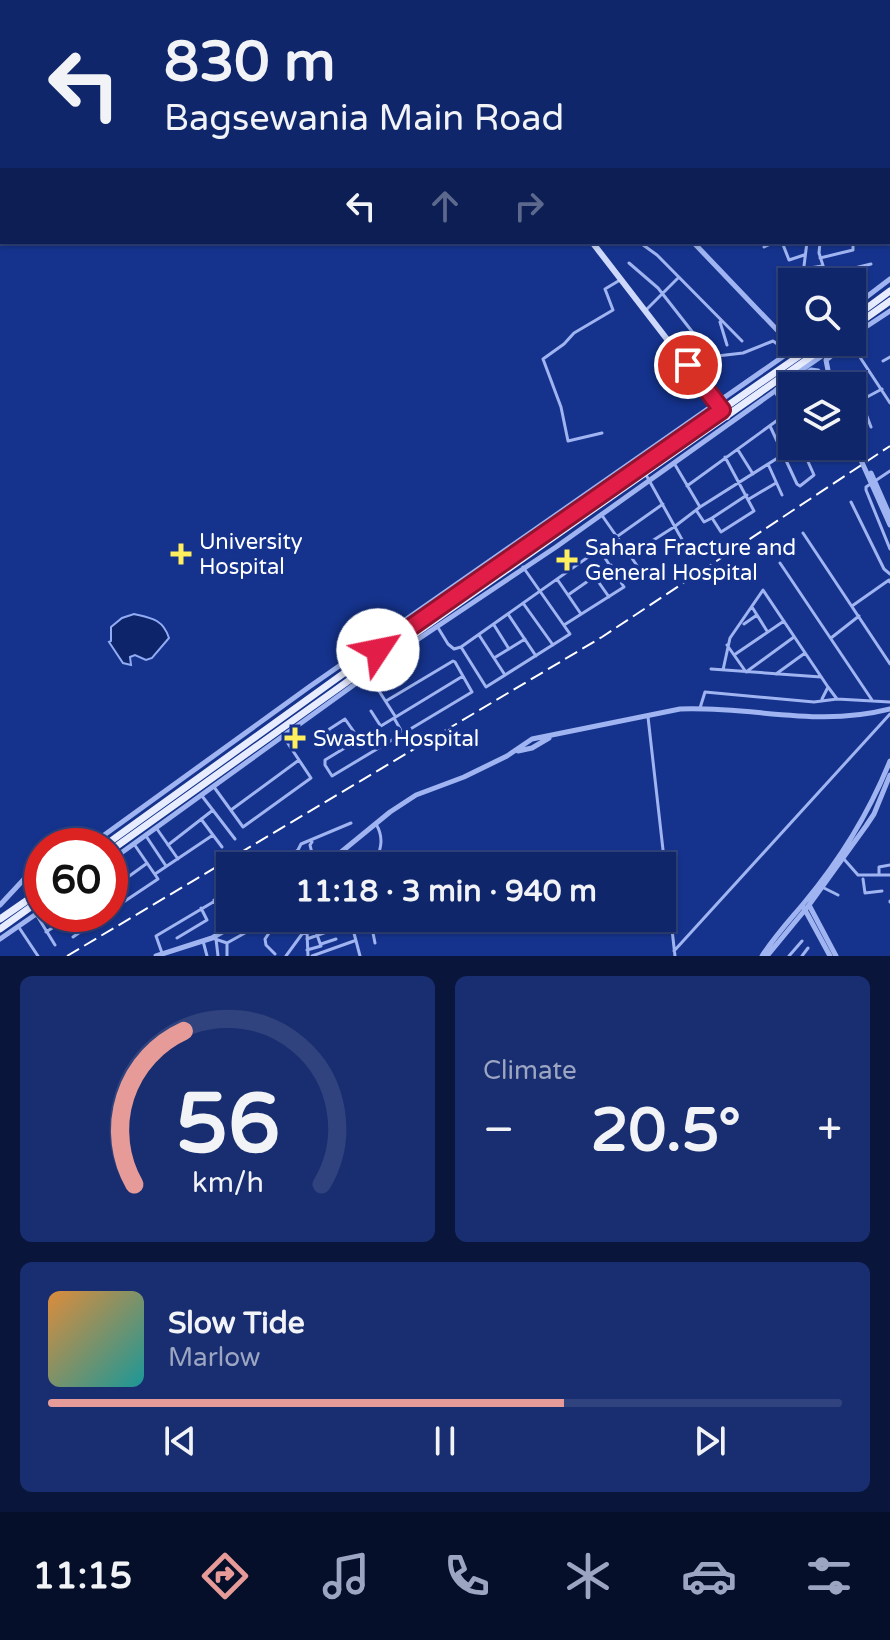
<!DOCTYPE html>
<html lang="en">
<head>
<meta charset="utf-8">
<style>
	:root { --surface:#10266a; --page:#192e70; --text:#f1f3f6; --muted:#9ca5c1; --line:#30437e; --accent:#e69b98 }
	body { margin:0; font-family:"Varela Round",sans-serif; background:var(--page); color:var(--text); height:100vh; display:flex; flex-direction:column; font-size:30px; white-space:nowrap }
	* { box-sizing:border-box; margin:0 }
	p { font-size:26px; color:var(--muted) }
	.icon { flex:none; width:44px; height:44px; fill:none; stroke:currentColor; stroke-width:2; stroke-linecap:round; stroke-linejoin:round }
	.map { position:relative; height:956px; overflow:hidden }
	.side { display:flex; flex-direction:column; gap:20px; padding:20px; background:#09153a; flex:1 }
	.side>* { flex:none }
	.banner { position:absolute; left:0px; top:0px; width:890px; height:244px; box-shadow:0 2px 6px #0004,0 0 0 2px var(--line); background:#10266a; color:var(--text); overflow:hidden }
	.tools { position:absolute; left:778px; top:268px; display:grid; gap:16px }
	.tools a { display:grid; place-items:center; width:88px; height:88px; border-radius:0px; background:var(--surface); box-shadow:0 2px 6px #0004,0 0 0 2px var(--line); font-size:40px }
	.speed { position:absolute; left:24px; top:828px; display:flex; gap:16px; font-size:40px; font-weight:700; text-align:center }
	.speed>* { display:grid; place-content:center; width:104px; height:104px; border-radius:50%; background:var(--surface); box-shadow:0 2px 6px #0004,0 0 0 2px var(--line); line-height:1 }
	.speed .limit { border:12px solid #d22; background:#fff; color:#111 }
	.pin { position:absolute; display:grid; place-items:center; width:68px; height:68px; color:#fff; margin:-34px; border:4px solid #fff; border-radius:50%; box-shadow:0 2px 8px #0007 }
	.me { position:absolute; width:88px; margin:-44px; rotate:56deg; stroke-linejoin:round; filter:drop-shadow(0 0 6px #0008) }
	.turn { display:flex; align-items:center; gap:28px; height:168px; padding:0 32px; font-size:36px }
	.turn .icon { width:104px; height:104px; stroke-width:2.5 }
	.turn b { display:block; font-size:56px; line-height:68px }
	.lanes { display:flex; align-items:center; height:76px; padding:0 32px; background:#0003; justify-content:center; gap:40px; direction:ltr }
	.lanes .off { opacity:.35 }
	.big { font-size:60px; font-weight:700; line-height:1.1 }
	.side .tile { flex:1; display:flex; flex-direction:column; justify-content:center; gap:12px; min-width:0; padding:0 28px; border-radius:12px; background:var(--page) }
	.side .dial { align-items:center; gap:0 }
	.dial svg { height:208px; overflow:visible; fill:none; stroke:var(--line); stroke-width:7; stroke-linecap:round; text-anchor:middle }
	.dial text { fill:var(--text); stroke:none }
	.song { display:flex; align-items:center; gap:24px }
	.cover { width:96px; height:96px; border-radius:12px; background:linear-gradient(135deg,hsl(30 70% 55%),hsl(180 70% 35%)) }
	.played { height:8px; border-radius:4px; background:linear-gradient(90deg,var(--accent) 65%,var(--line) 65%) }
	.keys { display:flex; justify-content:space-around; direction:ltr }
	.heat { display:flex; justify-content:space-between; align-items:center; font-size:44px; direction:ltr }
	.side .tiles { flex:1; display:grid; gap:20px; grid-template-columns:1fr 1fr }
	.tile:last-child { grid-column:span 2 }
	.trip { position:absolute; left:216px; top:852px; width:460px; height:80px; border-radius:0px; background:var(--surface); box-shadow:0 2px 6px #0004,0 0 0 2px var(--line); font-weight:700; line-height:80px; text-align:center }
	.menu { display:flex; height:128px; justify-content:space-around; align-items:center; background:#060f2a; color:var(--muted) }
	.menu .icon { width:56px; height:56px }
	.menu .current { color:var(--accent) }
	.menu b { font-size:36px; color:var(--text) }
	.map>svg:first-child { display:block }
	.water { fill:#0d236a; stroke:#91acf3; stroke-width:2 }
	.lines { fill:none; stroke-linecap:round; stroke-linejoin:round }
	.minor { stroke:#9fb4f0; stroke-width:3 }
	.tertiary { stroke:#9fb4f0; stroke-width:5 }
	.secondary { stroke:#cdd8fb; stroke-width:6 }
	.primary { stroke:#e8ecff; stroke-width:7 }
	.rail { stroke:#fff; stroke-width:2; stroke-dasharray:14 6; stroke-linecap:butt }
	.tertiary-bridge { stroke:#9fb4f0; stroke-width:5 }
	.route-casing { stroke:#92132f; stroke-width:20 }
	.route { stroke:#e11d48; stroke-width:14 }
	.poi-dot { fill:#ffef5e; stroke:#15338d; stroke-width:3 }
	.labels { text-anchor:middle; stroke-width:8; stroke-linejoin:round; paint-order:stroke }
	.poi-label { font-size:22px; fill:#fff; stroke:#15338d; text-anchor:start }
</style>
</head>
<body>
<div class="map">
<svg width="890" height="956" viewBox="0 0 890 956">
	<rect width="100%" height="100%" fill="#15338d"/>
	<path class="water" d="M134 614C151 618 163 619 169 638L152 658 146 660 135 655 130 657 131 665 123 663 109 642 111 641V627L122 618Z"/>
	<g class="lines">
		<path class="minor" d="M11 0 13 2
			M96 0V2
			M110 0V2
			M134 0V2
			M176 0 177 2
			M197 0 198 2
			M232 0 233 2
			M249 0 250 2
			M314 0 316 2
			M334 0 335 2
			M384 0V2
			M480 0 481 2
			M493 0V2
			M542 0 555 2
			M615 0 617 2
			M658 0 659 2
			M676 0 677 2
			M703 0 704 2
			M727 0 729 2
			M783 0 784 2
			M61 2 63 0
			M87 2 89 0
			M125 2 129 0
			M159 2 163 0
			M209 2 213 0
			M267 2 271 0
			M295 2 298 0
			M361 2 364 0
			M388 2 392 0
			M414 2 418 0
			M441 2 445 0
			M500 2 504 0
			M513 2H528
			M641 2 644 0
			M749 2 752 0
			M788 2 791 0
			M796 2 798 0
			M834 2 836 0
			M859 2V0
			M888 7 890 8
			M0 16 2 14
			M888 17H890
			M0 21 2 24
			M888 36H890
			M888 47H890
			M0 49H2
			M888 67H890
			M0 72 2 71
			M888 76 890 74
			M0 94 2 93
			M0 116 2 115
			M888 116 890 114
			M888 122 890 121
			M888 140 890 139
			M0 147 2 154
			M888 162 890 161
			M0 171 2 170
			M888 182 890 181
			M888 185 890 190
			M639 242 657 255 742 341
			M782 242 789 260 804 255
			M820 242 819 253 826 275 871 264
			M764 247 775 242
			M820 258 853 250V242
			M629 263 658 288 694 334
			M804 269 822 266
			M802 282 807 242
			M646 310 679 277
			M720 322 727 345
			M779 329 792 320
			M850 342 890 403
			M883 361 890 357
			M688 365 700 358 743 353 773 341 783 348 785 353
			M796 379 800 386
			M775 391 792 426
			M852 393 863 406 871 427
			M852 405 882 389
			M770 426 797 484 800 486 814 475 801 446
			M602 433 568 441 561 407 543 359 564 344 574 333 613 310 605 289 620 280
			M828 446 832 455
			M738 450 753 474
			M725 457 754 511 721 532 712 518 747 495
			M674 463 700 507
			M768 464 782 495
			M890 471 866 487V490L890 549
			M645 473 685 545
			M687 486 786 414
			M749 499 776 483
			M851 502 884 569 890 574
			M696 510 704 522 712 518
			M601 514 645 577
			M803 533 890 664
			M630 555 674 527 700 507 784 454
			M780 563 872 700
			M595 577 609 597
			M557 579 581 614
			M568 595 611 565
			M523 603 553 645
			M852 606 889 580 890 582
			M752 607 767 631
			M508 614 536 656
			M744 624 757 615
			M494 625 509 649
			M564 625 624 587 599 549
			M437 626 448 644 454 649 461 647 663 504
			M479 635 505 675
			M831 638 859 616
			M727 645 746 672 794 637
			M461 647 486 687 570 634 523 567
			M356 655 395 716
			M734 655 784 621
			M494 658 525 639
			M386 662 399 680
			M711 669 821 677
			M723 670 730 638 763 590 828 687
			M776 674 805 653
			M822 699 828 687 837 699
			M386 701 453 661 455 662 472 692 332 776 325 765V760L463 676
			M700 708 705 692 814 702 837 699 890 702
			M371 711 380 725
			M648 717 675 956
			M394 718 403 734
			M340 751 328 730 345 719 359 739
			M214 787 243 827 311 778 283 736
			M202 796 235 839
			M231 810 299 760
			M201 819 222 847
			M157 829 178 859
			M146 836 166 866
			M312 842 310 845 313 857
			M168 845 213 810
			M843 858 858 875H890
			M275 866 298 850
			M286 866 310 852
			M304 866 298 850 301 844 351 823
			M375 866C380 850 385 839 376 824
			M155 874 213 835
			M879 875V867L890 865
			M863 879 865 893 882 891
			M824 888 838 895
			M110 890 146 864
			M214 900 220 913
			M890 901V902
			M110 911 158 879 134 844
			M36 914 55 945
			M350 918 360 956
			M370 918 375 943
			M351 924 370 919
			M314 925 328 919
			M18 926 38 956
			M46 932 74 914
			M73 937 106 914
			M177 938 207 920 201 908
			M212 938 227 943 263 923 269 933 265 939 266 945 275 954
			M216 939 218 956
			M307 939 332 930 327 918
			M203 941 207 956
			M227 943V956
			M321 944 336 939
			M307 950 321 946 311 918
			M674 951 890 714
			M162 953 156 936 230 892
			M286 956 302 934 307 932
			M308 956 307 932 311 921
			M312 956 354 941
			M789 956 802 941
			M802 956 808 948"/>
		<path class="tertiary" d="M32 0 34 2
			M473 0 474 2
			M0 194H2
			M0 198H2
			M693 242 801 355
			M852 308 890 279
			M852 336 890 311
			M793 376 842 342
			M793 376 797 379 811 370 818 371 826 382
			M831 386 826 360 849 342
			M518 751 532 748 549 738
			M89 846 309 687 804 342
			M110 861 405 648 556 547 775 391 793 376 790 372
			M324 866 390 812 416 795 464 777 507 756 532 739 680 709C754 706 816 728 890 709
			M0 905 26 877 42 870
			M809 905 836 956
			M804 908 830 956
			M0 939 42 910
			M156 956 212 938 246 918
			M762 956C775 936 789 921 804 903 840 860 869 813 890 761
			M767 956 809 905 866 826 874 814 890 775"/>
		<path class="secondary" d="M452 0 453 2
			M592 242 727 417"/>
		<path class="primary" d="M852 319 890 291
			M852 328 890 301
			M104 846 340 676 819 342
			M110 851 365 669 832 342
			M0 919 42 890
			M0 929 42 899"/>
		<path class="rail" d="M67 956 602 637 890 446"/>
		<path class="tertiary-bridge" d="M852 440 890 525
			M871 473 890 516"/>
	</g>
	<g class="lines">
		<g class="route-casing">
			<path id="route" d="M378 650 722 410 688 365"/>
		</g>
		<use href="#route" class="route"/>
	</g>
	<g class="poi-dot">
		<path d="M177 542h8v8h8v8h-8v8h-8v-8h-8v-8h8z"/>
		<path d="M563 548h8v8h8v8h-8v8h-8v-8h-8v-8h8z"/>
		<path d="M291 726h8v8h8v8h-8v8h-8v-8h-8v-8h8z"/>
	</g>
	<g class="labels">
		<g class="poi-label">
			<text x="199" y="549">University<tspan x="199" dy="25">Hospital</tspan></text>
			<text x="585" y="555">Sahara Fracture and<tspan x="585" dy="25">General Hospital</tspan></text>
			<text x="313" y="746">Swasth Hospital</text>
		</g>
	</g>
</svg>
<div class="tools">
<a><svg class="icon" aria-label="search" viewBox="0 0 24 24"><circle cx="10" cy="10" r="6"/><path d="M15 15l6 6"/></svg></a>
<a><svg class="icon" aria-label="layers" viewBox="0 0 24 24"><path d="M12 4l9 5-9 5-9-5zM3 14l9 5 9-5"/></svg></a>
</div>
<div class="speed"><div class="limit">60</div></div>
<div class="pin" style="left:688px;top:365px;background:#d93025"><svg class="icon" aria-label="arrive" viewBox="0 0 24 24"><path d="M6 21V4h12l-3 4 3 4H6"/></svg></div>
<svg class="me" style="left:378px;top:650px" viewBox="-20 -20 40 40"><circle r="19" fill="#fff"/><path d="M0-13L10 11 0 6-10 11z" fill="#e11d48"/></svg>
<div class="trip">11:18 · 3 min · 940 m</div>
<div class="banner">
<div class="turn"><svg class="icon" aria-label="left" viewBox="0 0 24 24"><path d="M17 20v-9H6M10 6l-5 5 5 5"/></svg><div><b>830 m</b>Bagsewania Main Road</div></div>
<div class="lanes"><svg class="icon" aria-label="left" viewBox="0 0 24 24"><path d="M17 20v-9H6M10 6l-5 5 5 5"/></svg><svg class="icon off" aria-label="ahead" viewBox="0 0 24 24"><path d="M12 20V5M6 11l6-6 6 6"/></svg><svg class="icon off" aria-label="right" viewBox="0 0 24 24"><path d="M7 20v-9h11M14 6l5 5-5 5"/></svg></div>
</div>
</div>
<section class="side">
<div class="tiles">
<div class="tile dial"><svg viewBox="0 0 100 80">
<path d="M14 69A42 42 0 1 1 86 69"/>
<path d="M14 69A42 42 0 0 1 33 10" stroke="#e69b98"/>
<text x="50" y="56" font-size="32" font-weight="700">56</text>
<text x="50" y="72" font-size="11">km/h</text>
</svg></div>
<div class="tile"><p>Climate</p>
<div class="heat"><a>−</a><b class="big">20.5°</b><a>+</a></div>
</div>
<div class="tile">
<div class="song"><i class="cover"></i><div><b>Slow Tide</b><p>Marlow</p></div></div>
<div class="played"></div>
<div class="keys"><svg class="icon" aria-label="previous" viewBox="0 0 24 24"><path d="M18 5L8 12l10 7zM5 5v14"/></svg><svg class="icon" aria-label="pause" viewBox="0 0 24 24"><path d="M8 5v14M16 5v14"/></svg><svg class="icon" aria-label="next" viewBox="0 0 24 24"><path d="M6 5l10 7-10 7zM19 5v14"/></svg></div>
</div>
</div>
</section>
<nav class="menu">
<b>11:15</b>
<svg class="icon current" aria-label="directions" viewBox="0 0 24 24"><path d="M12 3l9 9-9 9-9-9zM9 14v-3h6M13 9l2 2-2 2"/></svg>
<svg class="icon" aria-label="music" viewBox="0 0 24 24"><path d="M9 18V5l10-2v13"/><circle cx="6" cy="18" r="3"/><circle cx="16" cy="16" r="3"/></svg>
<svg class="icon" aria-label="phone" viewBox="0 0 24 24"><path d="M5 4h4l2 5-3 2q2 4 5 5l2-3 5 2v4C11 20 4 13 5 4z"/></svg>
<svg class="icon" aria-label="climate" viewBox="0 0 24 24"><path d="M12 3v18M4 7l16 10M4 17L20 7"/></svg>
<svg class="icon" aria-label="car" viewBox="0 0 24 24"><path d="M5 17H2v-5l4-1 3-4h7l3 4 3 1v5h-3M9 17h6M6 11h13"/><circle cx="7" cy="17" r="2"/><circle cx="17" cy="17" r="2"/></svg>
<svg class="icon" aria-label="filters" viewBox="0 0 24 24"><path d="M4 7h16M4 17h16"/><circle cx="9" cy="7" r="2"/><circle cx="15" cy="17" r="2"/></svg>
</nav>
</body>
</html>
